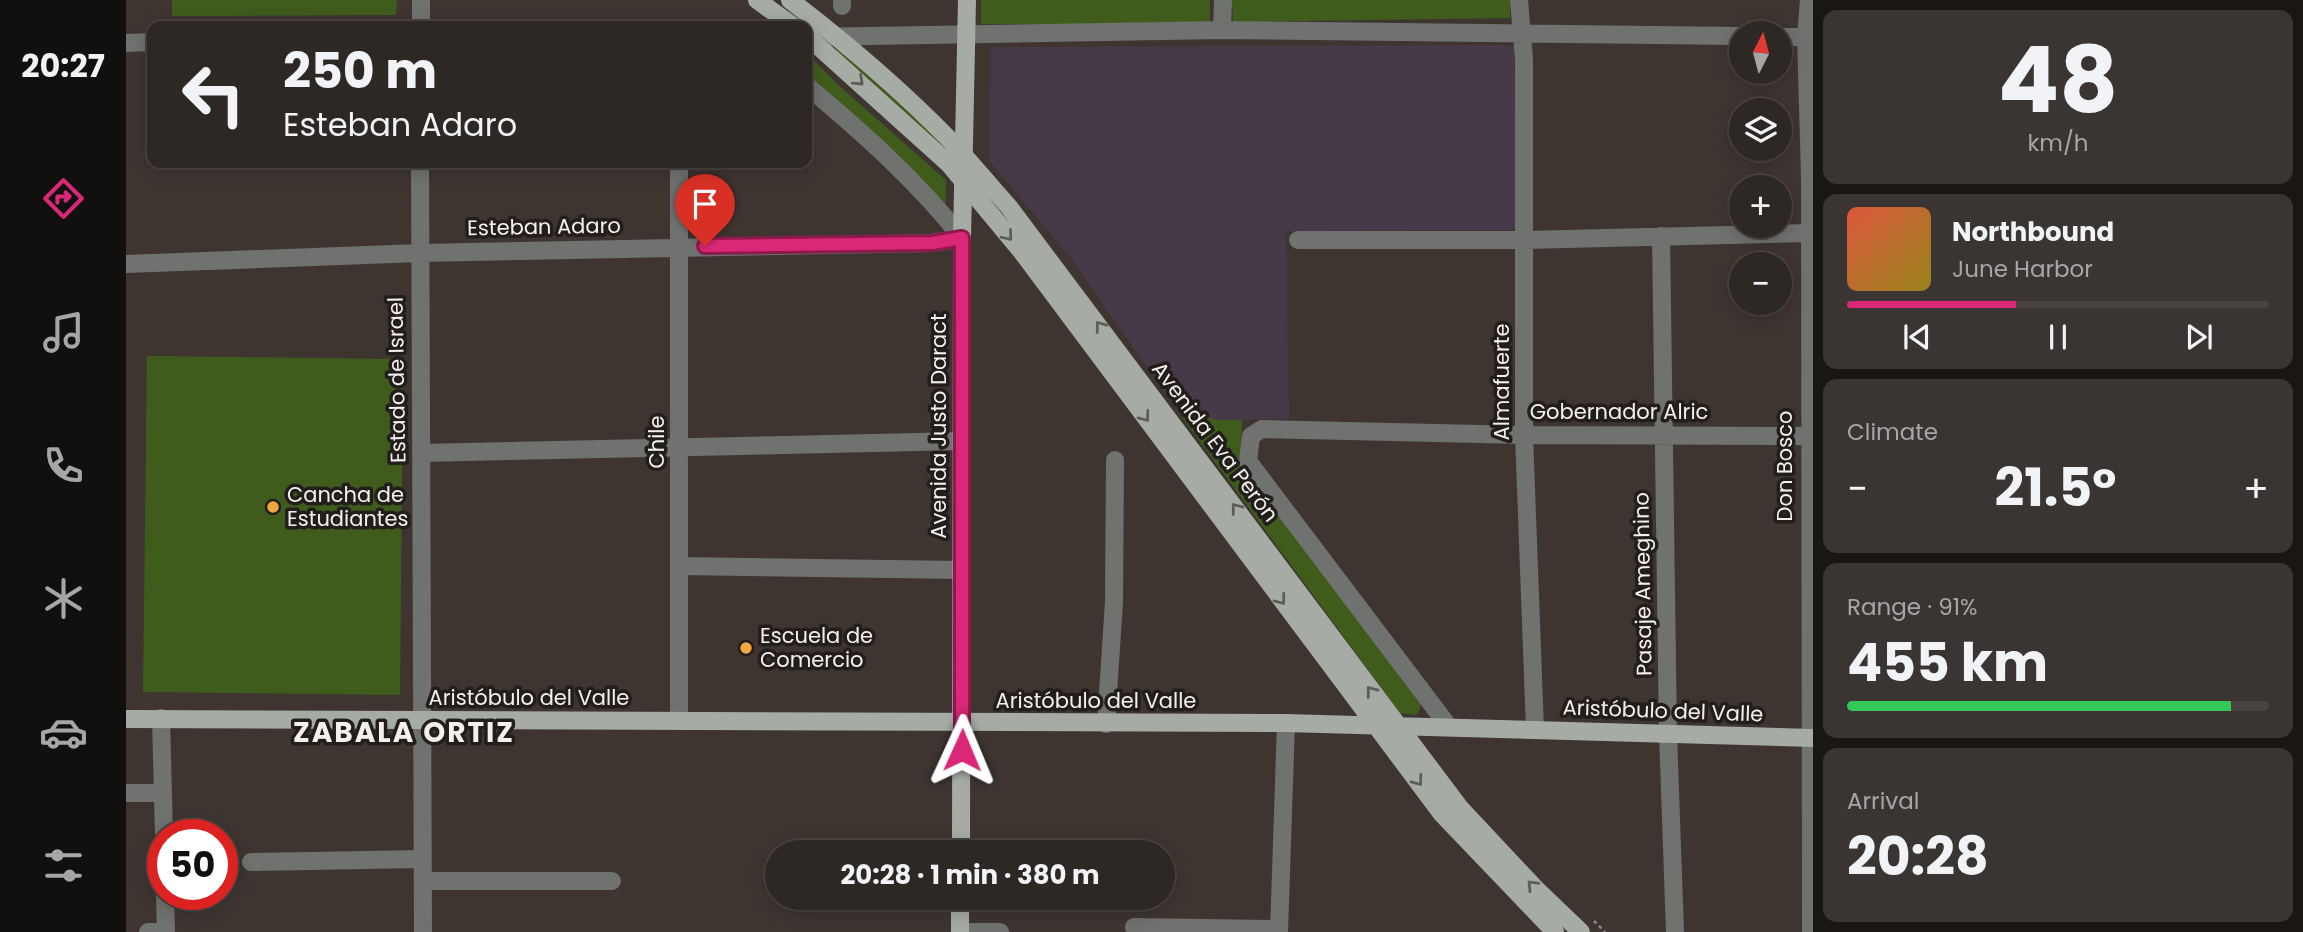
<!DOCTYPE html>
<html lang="en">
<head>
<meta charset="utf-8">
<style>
	:root { --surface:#2e2825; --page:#3a3432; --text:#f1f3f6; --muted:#a7a6a7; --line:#494442; --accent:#db2777 }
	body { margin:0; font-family:Poppins,sans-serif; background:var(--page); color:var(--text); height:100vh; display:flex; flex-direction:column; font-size:26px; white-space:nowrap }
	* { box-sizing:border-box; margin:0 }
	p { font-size:23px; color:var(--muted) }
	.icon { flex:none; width:38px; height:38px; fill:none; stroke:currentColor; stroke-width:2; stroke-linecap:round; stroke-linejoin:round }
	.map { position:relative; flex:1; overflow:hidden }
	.side { display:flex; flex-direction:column; gap:10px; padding:10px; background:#191614; width:490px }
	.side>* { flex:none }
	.banner { position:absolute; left:21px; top:21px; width:665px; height:147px; border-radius:14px; box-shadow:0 4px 18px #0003,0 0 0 2px var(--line); background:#2e2825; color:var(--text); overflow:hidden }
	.needle { width:46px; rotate:6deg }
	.controls { position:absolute; left:1603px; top:21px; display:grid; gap:14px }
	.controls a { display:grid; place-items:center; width:63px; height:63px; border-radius:50%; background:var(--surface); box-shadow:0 4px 18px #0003,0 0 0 2px var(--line); font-size:35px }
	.speed { position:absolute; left:21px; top:819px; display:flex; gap:14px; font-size:35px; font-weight:700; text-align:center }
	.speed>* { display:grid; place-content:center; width:91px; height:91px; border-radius:50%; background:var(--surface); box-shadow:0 4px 18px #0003,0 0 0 2px var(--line); line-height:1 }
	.speed .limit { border:10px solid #d22; background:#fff; color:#111 }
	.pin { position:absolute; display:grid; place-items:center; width:60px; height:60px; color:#fff; margin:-72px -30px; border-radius:50% 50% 50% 0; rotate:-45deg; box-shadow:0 0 7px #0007 }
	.pin .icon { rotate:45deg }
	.me { position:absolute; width:77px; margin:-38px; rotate:1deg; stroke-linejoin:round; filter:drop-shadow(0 0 5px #0008) }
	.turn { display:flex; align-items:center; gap:24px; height:147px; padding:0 21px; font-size:32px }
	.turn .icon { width:91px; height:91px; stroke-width:2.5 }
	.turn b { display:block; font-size:49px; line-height:60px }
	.big { font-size:52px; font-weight:700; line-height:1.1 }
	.side .widget { flex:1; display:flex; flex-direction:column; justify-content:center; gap:10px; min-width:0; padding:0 24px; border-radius:14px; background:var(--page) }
	.side .dial { align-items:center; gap:0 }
	.dial b { font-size:91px; line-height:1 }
	.song { display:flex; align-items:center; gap:21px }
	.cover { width:84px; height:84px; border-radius:10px; background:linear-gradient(135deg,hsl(10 70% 55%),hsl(50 70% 35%)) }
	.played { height:7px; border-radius:4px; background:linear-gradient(90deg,var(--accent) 40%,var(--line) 40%) }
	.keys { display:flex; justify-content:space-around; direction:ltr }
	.heat { display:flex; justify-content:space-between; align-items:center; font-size:38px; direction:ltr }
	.charge { height:10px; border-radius:5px; background:linear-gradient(90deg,#34c759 91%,var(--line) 0) }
	.trip { position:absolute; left:639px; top:840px; width:410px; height:70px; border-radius:35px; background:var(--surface); box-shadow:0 4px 18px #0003,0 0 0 2px var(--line); font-weight:700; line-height:70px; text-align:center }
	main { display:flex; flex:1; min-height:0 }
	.tabs { display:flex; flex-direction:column; width:126px; justify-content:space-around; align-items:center; background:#12100f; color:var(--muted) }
	.tabs .icon { width:49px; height:49px }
	.tabs .selected { color:var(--accent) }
	.tabs b { font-size:32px; color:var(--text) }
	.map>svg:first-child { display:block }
	.industrial { fill:#473a48 }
	.green { fill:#405c1d }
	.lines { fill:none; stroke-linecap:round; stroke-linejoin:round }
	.path { stroke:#908985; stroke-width:2.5; stroke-dasharray:3.5 3.5; stroke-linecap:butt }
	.minor { stroke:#6f726f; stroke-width:18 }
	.major { stroke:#a6aca5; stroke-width:18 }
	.oneway { stroke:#5d5e5a }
	.route-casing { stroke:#8e194d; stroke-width:18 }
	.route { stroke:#db2777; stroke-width:12 }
	.poi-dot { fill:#eea83c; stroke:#221e1c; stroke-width:2.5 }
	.labels { text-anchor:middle; stroke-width:7; stroke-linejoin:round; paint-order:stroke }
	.street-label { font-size:21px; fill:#f5efed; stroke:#221e1c }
	.poi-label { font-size:21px; fill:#f5efed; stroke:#221e1c; text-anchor:start }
	.district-label { font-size:28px; font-weight:bold; letter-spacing:2px; fill:#f5efed; stroke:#221e1c }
</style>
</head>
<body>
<main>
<nav class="tabs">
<b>20:27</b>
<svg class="icon selected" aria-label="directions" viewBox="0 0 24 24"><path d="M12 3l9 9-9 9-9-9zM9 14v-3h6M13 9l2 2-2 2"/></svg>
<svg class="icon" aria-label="music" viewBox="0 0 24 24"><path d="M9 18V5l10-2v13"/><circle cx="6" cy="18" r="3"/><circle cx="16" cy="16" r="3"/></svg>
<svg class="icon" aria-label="phone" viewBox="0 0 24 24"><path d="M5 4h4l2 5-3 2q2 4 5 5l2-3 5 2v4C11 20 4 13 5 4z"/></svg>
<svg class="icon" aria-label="climate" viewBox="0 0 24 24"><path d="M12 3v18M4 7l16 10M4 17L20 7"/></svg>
<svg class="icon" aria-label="car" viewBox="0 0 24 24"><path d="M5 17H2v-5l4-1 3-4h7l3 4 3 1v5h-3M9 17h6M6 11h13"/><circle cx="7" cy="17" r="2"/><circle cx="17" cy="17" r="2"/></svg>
<svg class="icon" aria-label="filters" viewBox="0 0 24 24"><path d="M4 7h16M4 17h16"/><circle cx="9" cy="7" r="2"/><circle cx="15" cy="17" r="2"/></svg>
</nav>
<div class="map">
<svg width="1687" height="932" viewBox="0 0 1687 932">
	<rect width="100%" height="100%" fill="#3e3531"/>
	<path class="industrial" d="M1375 45 1388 47 1391 230 1160 231 1163 419 1092 420 1050 409 945 258 863 161 865 47Z"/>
	<path class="green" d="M46 0H271L270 15 46 16Z
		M855 0H1084V24H855Z
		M1106 0H1384V18L1107 22Z
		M707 50H715L818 144 816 150Z
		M681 53 710 83 820 180 819 206 681 78Z
		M21 356 277 359 274 695 17 692Z
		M1050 409 1092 420H1116L1115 457 1295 705 1291 715 1274 713Z"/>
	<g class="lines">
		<path class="path" d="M1468 921 1479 932"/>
		<path class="minor" d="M295 0V26
			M1393 0 1398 60V435L1409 730
			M1683 0 1680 37 1684 177 1685 932
			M716 6V0
			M1096 30 1097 0
			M681 37 1096 30 1615 36
			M1654 37H1687
			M0 43 26 42
			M294 163 297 932
			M1535 236 1542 734 1549 932
			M1172 240H1399L1684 233
			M0 264 293 253 806 243 836 238C791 181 737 133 681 86
			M295 453 836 441
			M554 566 836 570
			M35 718 38 835
			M553 720V163
			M980 724 988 602 989 460
			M1323 727 1122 461 1125 436 1136 429 1398 435 1682 436
			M0 793H37
			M125 862 296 859
			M297 881H486
			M39 894 40 932
			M1008 927 1153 929
			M22 932H40
			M834 932H874
			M1153 932 1160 723"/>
		<path class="major" d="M631 0 667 26
			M664 0C720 43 773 88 822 138 843 160 863 185 883 207L1334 808 1410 889 1455 932
			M681 36 823 164 896 252 1316 814 1429 932
			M0 719 1160 723 1687 738
			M835 852 836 238 841 0
			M834 932V898"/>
	</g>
	<defs><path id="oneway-chevron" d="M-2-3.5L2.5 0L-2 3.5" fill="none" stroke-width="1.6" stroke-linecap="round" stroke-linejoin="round" transform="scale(1.75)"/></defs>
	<g class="oneway">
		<use href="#oneway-chevron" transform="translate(733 81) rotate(43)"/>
		<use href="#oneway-chevron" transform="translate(882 236) rotate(50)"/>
		<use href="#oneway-chevron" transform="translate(974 326) rotate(-127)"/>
		<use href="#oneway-chevron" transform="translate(1019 417) rotate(53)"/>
		<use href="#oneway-chevron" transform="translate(1110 508) rotate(-127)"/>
		<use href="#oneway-chevron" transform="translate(1155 600) rotate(53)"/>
		<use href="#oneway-chevron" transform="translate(1245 691) rotate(-127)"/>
		<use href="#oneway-chevron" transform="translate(1292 781) rotate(53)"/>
		<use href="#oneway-chevron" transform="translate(1406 885) rotate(-134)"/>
	</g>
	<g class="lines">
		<g class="route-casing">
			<path id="route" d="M579 246 806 243 836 238V750"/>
		</g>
		<use href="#route" class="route"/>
	</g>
	<g class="poi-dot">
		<circle cx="147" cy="507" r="7"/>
		<circle cx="620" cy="648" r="7"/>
	</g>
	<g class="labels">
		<g class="street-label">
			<text transform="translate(418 227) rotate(-1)" y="7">Esteban Adaro</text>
			<text transform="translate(271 380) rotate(-91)" y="7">Estado de Israel</text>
			<text transform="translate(1376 382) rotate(-90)" y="7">Almafuerte</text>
			<text x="1493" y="419">Gobernador Alric</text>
			<text transform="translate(813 426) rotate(-90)" y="7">Avenida Justo Daract</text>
			<text transform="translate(531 442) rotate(-90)" y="7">Chile</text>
			<text transform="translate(1089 442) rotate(53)" y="7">Avenida Eva Perón</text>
			<text transform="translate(1659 466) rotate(-90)" y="7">Don Bosco</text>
			<text transform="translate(1517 584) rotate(-91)" y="7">Pasaje Ameghino</text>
			<text x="403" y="705">Aristóbulo del Valle</text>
			<text x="970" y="708">Aristóbulo del Valle</text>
			<text transform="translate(1537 711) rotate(2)" y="7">Aristóbulo del Valle</text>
		</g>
		<g class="poi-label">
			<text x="161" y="502">Cancha de<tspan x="161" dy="24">Estudiantes</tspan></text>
			<text x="634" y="643">Escuela de<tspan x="634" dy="24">Comercio</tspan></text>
		</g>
		<g class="district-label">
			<text x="278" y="742">ZABALA ORTIZ</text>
		</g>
	</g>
</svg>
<div class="controls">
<a><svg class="needle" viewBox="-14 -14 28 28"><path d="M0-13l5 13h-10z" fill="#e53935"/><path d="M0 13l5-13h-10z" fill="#a7a6a7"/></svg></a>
<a><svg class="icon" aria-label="layers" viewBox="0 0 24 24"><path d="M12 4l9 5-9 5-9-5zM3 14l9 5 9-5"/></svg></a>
<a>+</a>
<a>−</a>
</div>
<div class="speed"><div class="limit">50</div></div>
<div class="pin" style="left:579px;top:246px;background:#d93025"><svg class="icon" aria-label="arrive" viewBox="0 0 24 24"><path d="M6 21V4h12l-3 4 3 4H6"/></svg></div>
<svg class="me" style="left:836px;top:750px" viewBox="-20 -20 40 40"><path d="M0-17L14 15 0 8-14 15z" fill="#db2777" stroke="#fff" stroke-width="4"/></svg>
<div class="trip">20:28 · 1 min · 380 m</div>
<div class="banner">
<div class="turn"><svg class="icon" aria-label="left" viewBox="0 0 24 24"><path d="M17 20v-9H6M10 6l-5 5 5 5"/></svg><div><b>250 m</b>Esteban Adaro</div></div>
</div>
</div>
<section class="side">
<div class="widget dial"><b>48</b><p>km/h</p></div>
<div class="widget">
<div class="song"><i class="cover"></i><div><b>Northbound</b><p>June Harbor</p></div></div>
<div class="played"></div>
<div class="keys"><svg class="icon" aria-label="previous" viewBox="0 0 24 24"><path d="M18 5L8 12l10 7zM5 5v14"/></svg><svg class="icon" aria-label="pause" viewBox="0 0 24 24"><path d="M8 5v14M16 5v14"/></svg><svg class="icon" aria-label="next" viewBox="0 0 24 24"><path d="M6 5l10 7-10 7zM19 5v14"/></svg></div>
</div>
<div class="widget"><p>Climate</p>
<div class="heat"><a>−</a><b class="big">21.5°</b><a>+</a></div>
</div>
<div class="widget"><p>Range · 91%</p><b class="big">455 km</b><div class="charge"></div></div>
<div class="widget"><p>Arrival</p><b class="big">20:28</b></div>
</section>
</main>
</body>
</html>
